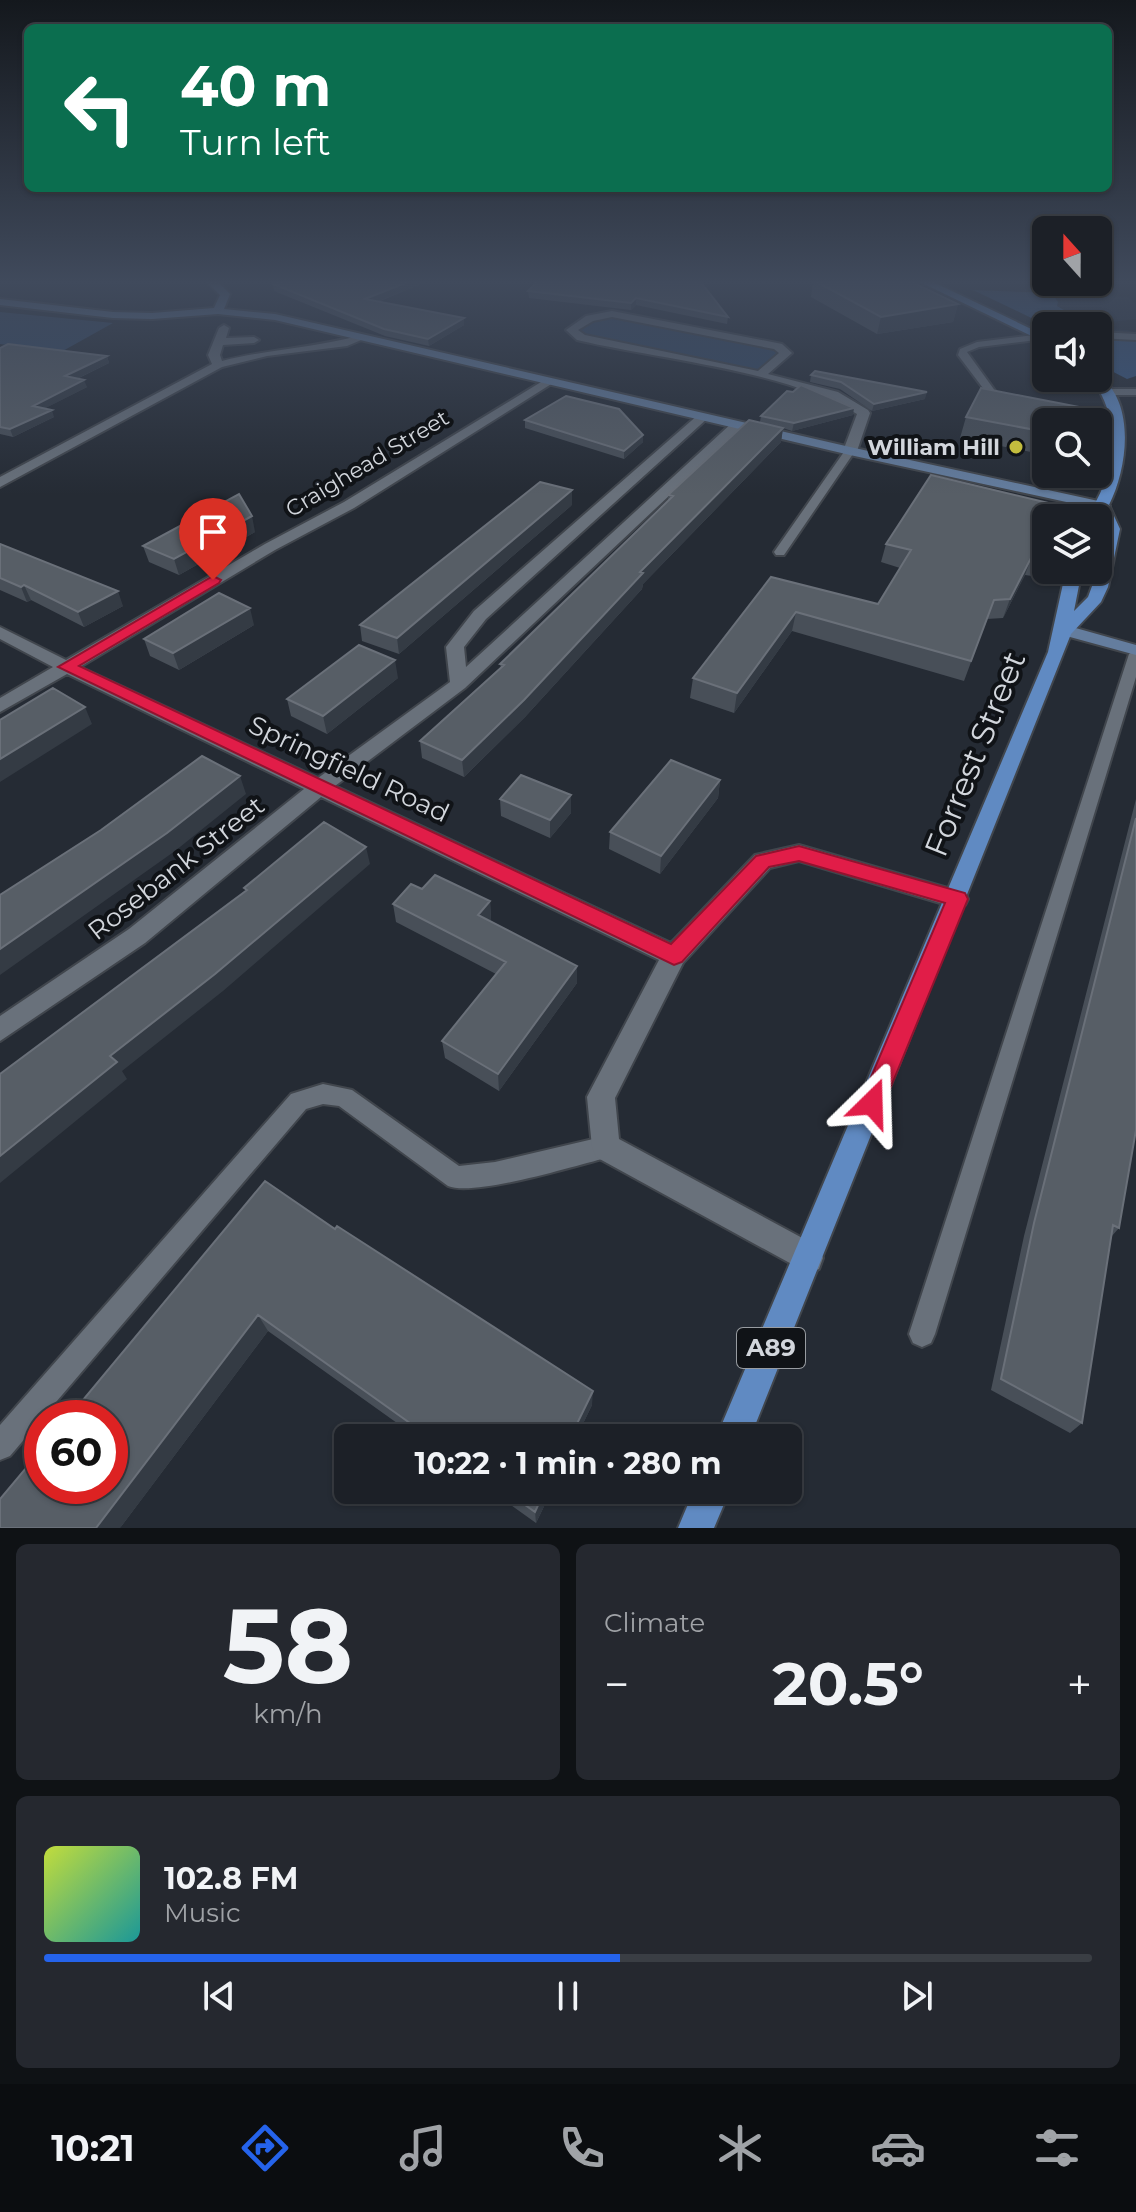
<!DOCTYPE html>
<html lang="en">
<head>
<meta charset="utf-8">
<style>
	:root { --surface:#1c2027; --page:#25282f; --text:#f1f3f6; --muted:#a0a3a7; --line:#3a3e44; --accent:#2563eb }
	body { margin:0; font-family:Montserrat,sans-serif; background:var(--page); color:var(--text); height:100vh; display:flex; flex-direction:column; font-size:30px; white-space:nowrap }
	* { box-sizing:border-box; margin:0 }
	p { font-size:26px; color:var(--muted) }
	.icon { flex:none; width:44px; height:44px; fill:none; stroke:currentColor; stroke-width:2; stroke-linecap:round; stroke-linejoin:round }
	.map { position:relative; height:1528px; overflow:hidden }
	.panel { display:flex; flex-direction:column; gap:16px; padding:16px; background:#0f1215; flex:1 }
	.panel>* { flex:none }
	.guide { position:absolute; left:24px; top:24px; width:1088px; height:168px; border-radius:12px; box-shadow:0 2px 6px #0004,0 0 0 2px var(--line); background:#0b6e4f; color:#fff; overflow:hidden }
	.needle { width:52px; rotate:339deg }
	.fabs { position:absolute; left:1032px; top:216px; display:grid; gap:16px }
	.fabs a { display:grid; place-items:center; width:80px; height:80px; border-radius:12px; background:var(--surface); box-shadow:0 2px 6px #0004,0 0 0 2px var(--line); font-size:40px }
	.speed { position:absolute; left:24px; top:1400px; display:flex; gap:16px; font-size:40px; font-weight:700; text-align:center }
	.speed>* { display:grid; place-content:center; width:104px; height:104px; border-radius:50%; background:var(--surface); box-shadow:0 2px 6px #0004,0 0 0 2px var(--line); line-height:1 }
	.speed .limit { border:12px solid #d22; background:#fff; color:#111 }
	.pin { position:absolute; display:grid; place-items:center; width:68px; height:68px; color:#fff; margin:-82px -34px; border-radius:50% 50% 50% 0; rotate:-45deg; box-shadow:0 0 8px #0007 }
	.pin .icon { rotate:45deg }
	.me { position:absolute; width:88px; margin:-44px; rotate:22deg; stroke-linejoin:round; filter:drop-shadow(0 0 6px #0008) }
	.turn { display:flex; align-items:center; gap:28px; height:168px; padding:0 24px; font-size:36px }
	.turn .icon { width:104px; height:104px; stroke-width:2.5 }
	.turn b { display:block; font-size:56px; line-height:68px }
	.big { font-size:60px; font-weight:700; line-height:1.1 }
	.panel .card { flex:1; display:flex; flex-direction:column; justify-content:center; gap:12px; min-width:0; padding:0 28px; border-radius:12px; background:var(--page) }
	.panel .dial { align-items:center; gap:0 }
	.dial b { font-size:104px; line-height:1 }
	.song { display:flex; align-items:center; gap:24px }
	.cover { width:96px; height:96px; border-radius:12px; background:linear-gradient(135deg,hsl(70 70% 55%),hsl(180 70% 35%)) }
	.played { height:8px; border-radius:4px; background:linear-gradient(90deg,var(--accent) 55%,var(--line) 55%) }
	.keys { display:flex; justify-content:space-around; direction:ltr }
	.heat { display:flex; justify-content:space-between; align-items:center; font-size:44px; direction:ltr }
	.panel .tiles { flex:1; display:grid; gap:16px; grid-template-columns:1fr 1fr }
	.card:last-child { grid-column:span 2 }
	.trip { position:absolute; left:334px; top:1424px; width:468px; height:80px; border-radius:12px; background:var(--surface); box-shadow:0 2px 6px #0004,0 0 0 2px var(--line); font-weight:700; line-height:80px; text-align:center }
	.menu { display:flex; height:128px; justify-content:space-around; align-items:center; background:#0b0d10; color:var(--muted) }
	.menu .icon { width:56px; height:56px }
	.menu .on { color:var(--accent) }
	.menu b { font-size:36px; color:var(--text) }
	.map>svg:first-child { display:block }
	.built { fill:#2a3442 }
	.green { fill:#334966 }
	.forest { fill:#375783 }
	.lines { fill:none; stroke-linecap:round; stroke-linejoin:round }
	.lane-casing { stroke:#41464d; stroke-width:4 }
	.street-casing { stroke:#41464d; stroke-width:4 }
	.secondary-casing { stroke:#41464d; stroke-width:4 }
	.primary-casing { stroke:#41464d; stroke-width:4 }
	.lane { fill:#69717b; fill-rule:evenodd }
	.street { fill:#69717b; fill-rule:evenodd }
	.secondary { fill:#647d9e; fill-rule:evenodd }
	.primary { fill:#608ac2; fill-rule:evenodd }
	.wall { fill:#484f58 }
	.shaded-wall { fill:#343b44 }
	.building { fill:#575e66; stroke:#6a7079; stroke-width:2 }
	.route { fill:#e11d48; stroke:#92132f; stroke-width:2 }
	.poi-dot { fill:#c3bd3e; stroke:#101317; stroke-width:3 }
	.labels { text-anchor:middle; stroke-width:8; stroke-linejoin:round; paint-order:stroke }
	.far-poi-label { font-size:22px; font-weight:bold; fill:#d2d6dc; stroke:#101317; text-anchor:end }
	.far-street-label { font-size:22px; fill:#d2d6dc; stroke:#101317 }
	.shield { fill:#101317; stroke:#989ca1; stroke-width:2 }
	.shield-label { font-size:24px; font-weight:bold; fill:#d2d6dc }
	.street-label { font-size:26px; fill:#d2d6dc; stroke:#101317 }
	.near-street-label { font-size:32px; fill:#d2d6dc; stroke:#101317 }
</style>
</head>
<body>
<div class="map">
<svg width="1136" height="1528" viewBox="0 0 1136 1528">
	<rect width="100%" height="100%" fill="#252b34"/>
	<path class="built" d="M1052 293 1128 297 1136 305V319L1112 322 1105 329 1128 330 1136 334V339H1098V326H1080L1087 324 1057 306 1058 302Z"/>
	<path class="green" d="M0 312 113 323 61 352 0 344Z
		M611 316 778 349 781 353 758 372 583 337 574 331 592 319Z"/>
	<path class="forest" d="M973 290 1052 293 1058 302 1057 306 1088 324 1046 325Z
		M1098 339H1136V376L1127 379 1098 364Z"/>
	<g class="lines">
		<g class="lane-casing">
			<path id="lane" d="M1098 332 1136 334V340L1098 338Z
				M1042 334 1046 337 1045 339 979 347 967 352 1006 406 1001 409 998 408 958 355 960 349 977 342Z
				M1136 389V395H1107L1102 392 1107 389Z
				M846 449 855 451 784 555H776L774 552Z
				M1136 650V677L935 1334 931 1343 922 1347 913 1343 909 1334 1129 654Z
				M323 1084 352 1090 459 1166 495 1162 606 1136 614 1139 617 1147 614 1155 606 1158C574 1166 474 1197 448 1186L339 1106 323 1104 306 1109 10 1456 0 1460V1425L291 1094Z"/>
		</g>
		<g class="street-casing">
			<path id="street" d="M612 311 782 344 792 353 768 374 838 392 868 410 870 413 857 451 850 455 843 451 857 414C785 370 662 360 577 340L566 330 586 316ZM612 317 774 349 779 353 758 371 585 335 578 330 593 321Z
				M224 325 229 328 226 338 254 337 259 340 254 343 223 345 220 355 222 361C268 349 316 348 361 335L366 338 347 346 267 356 222 367 0 487V477L212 364 208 355 219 328Z
				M546 379 556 381 354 508 275 550 80 667 318 778 450 682 446 647 474 611 699 414 709 417 486 619 464 647 466 667 733 422H741V428L465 688 335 786 671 943 755 855 799 845 965 893 968 899 965 905 957 908 799 861 770 868 683 963 615 1098 619 1139 819 1247 823 1258 819 1269 808 1273 596 1157 592 1147 587 1097 659 960 321 797 145 943 0 1041V1016L129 929 304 789 67 674 0 712V698L53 667 0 639V627L66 660 265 544 344 502Z"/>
		</g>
		<g class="secondary-casing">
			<path id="secondary" d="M206 281H217L230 294 224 309 275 314 850 447 1103 502 1110 506 1103 510 850 455 275 320 218 314 152 319 113 318 0 305V299L113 312 152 313 214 308 220 295Z
				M1065 625 1136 645V655L1059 634 1056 630Z"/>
		</g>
		<g class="primary-casing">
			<path id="primary" d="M918 281H931L1046 336V343Z
				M1098 375C1136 401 1128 468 1109 505L1120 529 1108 587 1101 602 1071 634 750 1438H716L1048 652 1066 570H1082L1074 611 1088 597 1098 570 1106 529 1101 518 1098 521V518H1086C1116 474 1124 422 1091 378H1098Z
				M694 1490H730L714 1528H678Z"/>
		</g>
		<use href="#lane" class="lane"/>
		<use href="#street" class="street"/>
		<use href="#secondary" class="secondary"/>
		<use href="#primary" class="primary"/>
	</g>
	<path class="wall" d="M283 281H428L378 302 464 318V325L429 346 385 336 274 291 273 284Z
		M700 281 728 317 727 324 636 305 631 310 529 298 528 291Z
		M813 281H910L958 304 953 322 877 334 811 297Z
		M0 348 107 356 109 363 77 379 87 387 45 408 54 417 13 437 0 434Z
		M811 375 925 399 872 411 840 389 810 382Z
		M853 415 792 431 783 428 781 442 643 584 642 589 525 717 464 777 422 758 420 741 501 668 500 664 668 501V495L760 422 761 416Z
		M966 417 1046 422V455L960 438Z
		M525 420 643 442 624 459 525 428Z
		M572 505 399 654 362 641 360 625Z
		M1061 506 1057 518H1046V544L1032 576 1025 575 1003 618 987 619 964 681 792 631 734 713 690 698 693 678 771 577 878 604 900 568 881 562 886 544Z
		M255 532 179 575 149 562 143 546Z
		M0 544 123 606 84 627 31 600 27 602 0 590Z
		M254 625 179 670 150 656 144 639Z
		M398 678 327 734 291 716 287 699Z
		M720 780 718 798 660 874 609 849 610 832Z
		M571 795V813L550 838 501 816 500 799Z
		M1136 799V1130L1119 1228 1111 1237 1082 1423 1070 1433 991 1390 1024 1236Z
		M422 889 490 901 491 919 489 921 577 983 499 1091 445 1058 442 1041 496 974 396 922 393 904Z
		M265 1181 592 1405 576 1438H418L268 1331 120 1528Z
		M490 1490H552L536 1523Z"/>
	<path class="shaded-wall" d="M410 281H428L366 306 365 299Z
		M636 298V305L631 310V303Z
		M958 304 953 322 877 334 881 317Z
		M464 318V325L429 346 428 339Z
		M107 356 109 363 68 383 65 376Z
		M84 380 87 387 36 413 33 406Z
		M927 392 925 399 872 411 874 404Z
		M854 408 853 415 792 431 794 423Z
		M52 410 54 417 13 437 10 429Z
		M783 428 781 442 643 584 642 589 525 717 464 777 462 760 640 572Z
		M643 435V442L624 459V451Z
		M572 490V505L399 654 397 638Z
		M252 516 255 532 179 575 174 559Z
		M1046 541V544L1032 576 1039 557Z
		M1032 556 1025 575 1003 618 1010 599Z
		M24 585 31 600 27 602 21 587Z
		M118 591 123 606 84 627 78 612Z
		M250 608 254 625 179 670 173 653Z
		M796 612 792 631 734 713 737 693Z
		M395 660 398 678 327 734 323 716Z
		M85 707 92 724 0 782V759Z
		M240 776 246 794 175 851 0 975V949Z
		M720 780 718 798 660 874 661 856Z
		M571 795V813L550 838V820Z
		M366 847 370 864 223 991 122 1071 127 1079 0 1183V1156L110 1056Z
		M490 901 491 919 480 933 478 915Z
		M577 966V983L499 1091 498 1074Z
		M258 1315 268 1331 120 1528H96Z
		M593 1391 592 1405 576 1438H570Z
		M545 1490H552L536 1523 535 1512Z"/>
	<path class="building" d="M283 281H410L365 299 464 318 428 339 384 329 273 284Z
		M538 281H700L728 317 636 298 631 303 528 291Z
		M815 281H910L958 304 881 317Z
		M8 344 107 356 65 376 84 380 33 406 52 410 10 429 0 427V348Z
		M815 371 927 392 874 404 841 382 811 375Z
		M801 385 854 408 794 423 761 416 787 391 793 392Z
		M981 388 1100 411 1097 422H1046V432L966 417Z
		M566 396 619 409 643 435 624 451 525 420Z
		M749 420 783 428 640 572 643 573 524 700 462 760 420 741 504 665 500 664 673 496 668 495Z
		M931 475 1061 506 1056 518H1046V541L1039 557 1032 556 1010 599 994 600 971 661 796 612 737 693 693 678 771 577 878 604 911 550 886 544Z
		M540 482 572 490 397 638 360 625Z
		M239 494 252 516 174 559 143 546Z
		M0 544 118 591 78 612 24 585 21 587 0 578Z
		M219 593 250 608 173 653 144 639Z
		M359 645 395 660 323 716 287 699Z
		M53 688 85 707 0 759V720Z
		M202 756 240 776 167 833 0 949V895L101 830Z
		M671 760 720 780 661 856 610 832Z
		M521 775 571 795 550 820 500 799Z
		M1136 818V1130L1119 1228 1113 1225 1082 1423 1001 1379 1034 1223Z
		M324 822 366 847 215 974 110 1056 117 1062 0 1156V1074L247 890 244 888Z
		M435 875 490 901 478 915 577 966 498 1074 442 1041 506 962 393 904 411 884 422 889Z
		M265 1181 335 1229 337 1226 593 1391 570 1438H431L258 1315 96 1528H0V1499L42 1449V1486H110V1418H68Z
		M504 1490H545L535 1512Z"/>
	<linearGradient id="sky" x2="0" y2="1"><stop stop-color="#14181d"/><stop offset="0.57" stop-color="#404a5c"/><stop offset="1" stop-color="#404a5c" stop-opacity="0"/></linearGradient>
	<rect width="1136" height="495" fill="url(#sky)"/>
	<path class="route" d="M213 576 221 580 219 583 79 666 671 944 756 856 799 846 965 893 968 899 881 1111 872 1114 863 1111 860 1103 945 903 799 861 769 867 682 962 674 965 58 667Z"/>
	<circle class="poi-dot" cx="1016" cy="447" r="8"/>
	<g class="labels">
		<g class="far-poi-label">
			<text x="1000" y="455">William Hill</text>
		</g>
		<g class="far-street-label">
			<text transform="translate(367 463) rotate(-31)" y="8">Craighead Street</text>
		</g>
		<rect class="shield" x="737" y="1328" width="68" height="40" rx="6"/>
		<g class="shield-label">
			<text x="771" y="1356">A89</text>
		</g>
		<g class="street-label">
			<text transform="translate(349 769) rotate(25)" y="9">Springfield Road</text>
			<text transform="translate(176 868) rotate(-38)" y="9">Rosebank Street</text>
		</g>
		<g class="near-street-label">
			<text transform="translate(975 754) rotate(-68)" y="11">Forrest Street</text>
		</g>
	</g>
</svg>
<div class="fabs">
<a><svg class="needle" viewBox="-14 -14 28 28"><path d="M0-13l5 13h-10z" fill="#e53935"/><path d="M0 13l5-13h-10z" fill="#a0a3a7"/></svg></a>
<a><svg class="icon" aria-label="sound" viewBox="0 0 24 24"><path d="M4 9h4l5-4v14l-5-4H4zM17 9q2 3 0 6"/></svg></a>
<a><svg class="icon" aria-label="search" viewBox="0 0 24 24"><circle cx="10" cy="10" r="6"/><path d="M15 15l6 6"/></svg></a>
<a><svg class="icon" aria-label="layers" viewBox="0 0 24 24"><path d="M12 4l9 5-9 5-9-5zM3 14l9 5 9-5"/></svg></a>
</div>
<div class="speed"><div class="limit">60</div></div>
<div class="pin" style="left:213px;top:580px;background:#d93025"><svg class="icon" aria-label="arrive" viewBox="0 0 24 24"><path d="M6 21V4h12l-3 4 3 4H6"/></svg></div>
<svg class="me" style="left:872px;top:1103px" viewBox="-20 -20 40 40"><path d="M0-17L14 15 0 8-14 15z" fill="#e11d48" stroke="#fff" stroke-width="4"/></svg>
<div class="trip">10:22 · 1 min · 280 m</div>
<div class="guide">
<div class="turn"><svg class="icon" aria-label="left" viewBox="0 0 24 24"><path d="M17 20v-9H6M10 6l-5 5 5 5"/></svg><div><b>40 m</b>Turn left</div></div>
</div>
</div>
<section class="panel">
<div class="tiles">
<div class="card dial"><b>58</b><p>km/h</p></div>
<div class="card"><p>Climate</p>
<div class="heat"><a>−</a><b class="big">20.5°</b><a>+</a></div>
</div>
<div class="card">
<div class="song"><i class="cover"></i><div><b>102.8 FM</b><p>Music</p></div></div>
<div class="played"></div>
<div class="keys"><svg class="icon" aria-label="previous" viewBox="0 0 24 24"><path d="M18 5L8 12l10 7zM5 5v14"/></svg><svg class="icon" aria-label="pause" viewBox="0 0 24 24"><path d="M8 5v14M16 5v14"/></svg><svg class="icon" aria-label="next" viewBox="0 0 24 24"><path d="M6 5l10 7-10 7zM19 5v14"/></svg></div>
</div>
</div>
</section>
<nav class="menu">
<b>10:21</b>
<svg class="icon on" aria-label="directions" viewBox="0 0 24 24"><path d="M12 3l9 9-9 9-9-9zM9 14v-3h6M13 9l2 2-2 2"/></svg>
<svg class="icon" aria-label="music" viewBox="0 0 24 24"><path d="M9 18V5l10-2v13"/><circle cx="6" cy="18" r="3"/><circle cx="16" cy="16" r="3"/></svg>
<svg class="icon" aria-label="phone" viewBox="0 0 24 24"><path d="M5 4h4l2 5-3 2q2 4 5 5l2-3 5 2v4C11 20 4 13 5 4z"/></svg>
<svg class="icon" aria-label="climate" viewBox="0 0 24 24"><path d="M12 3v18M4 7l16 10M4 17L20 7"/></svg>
<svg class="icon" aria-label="car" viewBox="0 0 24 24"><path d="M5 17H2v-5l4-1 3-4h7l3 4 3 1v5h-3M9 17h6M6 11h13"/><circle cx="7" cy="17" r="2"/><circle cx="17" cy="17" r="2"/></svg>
<svg class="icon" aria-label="filters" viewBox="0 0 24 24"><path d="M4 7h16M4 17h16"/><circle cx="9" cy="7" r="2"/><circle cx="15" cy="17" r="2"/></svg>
</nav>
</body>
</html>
